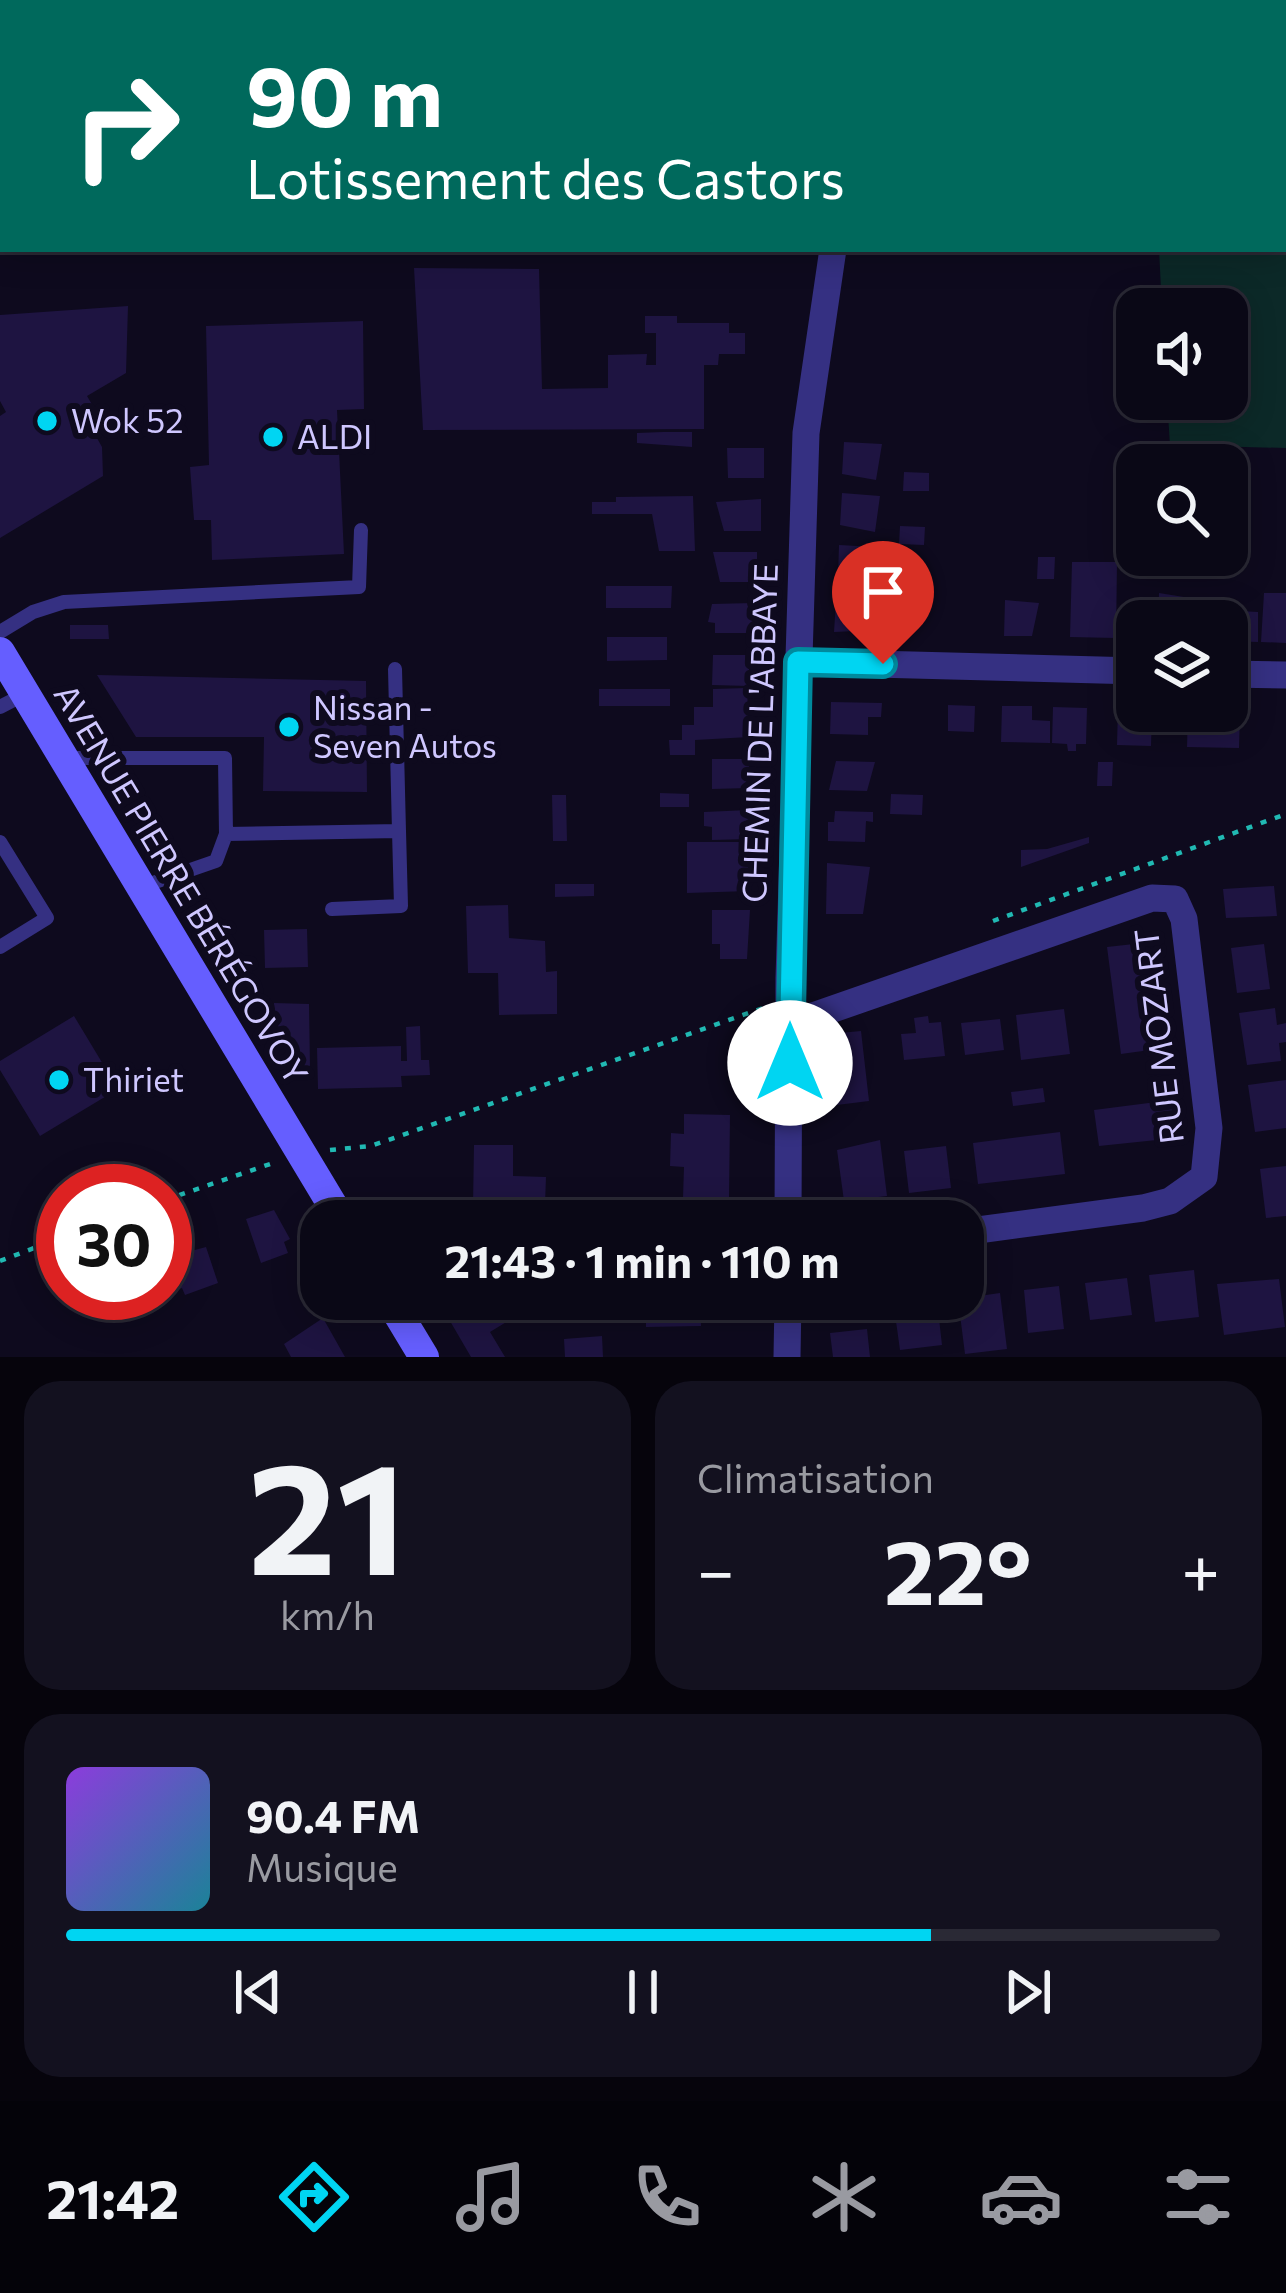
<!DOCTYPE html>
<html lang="fr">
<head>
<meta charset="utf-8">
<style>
	:root { --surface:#0a0816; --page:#13111f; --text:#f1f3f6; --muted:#999aa1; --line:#2a2935; --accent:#00d5f2 }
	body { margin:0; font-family:Commissioner,sans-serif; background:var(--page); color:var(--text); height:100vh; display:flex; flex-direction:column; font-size:45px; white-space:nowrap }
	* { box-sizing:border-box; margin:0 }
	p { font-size:39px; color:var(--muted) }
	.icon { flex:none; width:66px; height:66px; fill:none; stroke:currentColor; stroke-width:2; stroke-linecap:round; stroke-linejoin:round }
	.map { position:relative; height:1357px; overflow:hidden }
	.sheet { display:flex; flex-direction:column; gap:24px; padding:24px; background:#06040c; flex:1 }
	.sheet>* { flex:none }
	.banner { position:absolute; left:0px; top:0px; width:1287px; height:252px; box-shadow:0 6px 30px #0003,0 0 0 3px var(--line); background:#00695c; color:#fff; overflow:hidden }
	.fabs { position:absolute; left:1116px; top:288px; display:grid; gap:24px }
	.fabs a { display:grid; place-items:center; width:132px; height:132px; border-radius:24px; background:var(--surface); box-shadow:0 6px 30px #0003,0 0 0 3px var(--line); font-size:60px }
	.speed { position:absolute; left:36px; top:1164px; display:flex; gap:24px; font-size:60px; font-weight:700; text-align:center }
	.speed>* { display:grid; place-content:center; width:156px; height:156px; border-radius:50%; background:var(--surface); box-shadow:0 6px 30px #0003,0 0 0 3px var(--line); line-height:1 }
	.speed .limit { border:18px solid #d22; background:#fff; color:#111 }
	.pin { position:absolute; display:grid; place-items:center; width:102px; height:102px; color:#fff; margin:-123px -51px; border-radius:50% 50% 50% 0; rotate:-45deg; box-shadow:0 0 12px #0007 }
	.pin .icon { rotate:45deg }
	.me { position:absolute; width:132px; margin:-66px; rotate:0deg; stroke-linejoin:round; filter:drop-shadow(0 0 9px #0008) }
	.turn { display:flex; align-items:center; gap:42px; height:252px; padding:0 48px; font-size:54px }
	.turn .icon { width:156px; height:156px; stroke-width:2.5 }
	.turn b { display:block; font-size:84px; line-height:102px }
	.big { font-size:90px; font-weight:700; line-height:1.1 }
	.sheet .card { flex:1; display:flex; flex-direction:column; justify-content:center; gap:18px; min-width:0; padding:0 42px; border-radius:36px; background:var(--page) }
	.sheet .dial { align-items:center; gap:0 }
	.dial b { font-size:156px; line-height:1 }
	.song { display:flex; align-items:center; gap:36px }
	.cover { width:144px; height:144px; border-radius:18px; background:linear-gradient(135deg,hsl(270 70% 55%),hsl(190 70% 35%)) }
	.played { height:12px; border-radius:6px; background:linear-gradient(90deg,var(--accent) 75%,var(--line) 75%) }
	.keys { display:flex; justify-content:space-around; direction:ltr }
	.heat { display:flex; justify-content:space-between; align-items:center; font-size:66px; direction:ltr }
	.sheet .tiles { flex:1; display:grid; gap:24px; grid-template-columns:1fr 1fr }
	.card:last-child { grid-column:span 2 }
	.trip { position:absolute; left:300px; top:1200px; width:684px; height:120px; border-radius:36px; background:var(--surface); box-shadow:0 6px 30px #0003,0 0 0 3px var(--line); font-weight:700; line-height:120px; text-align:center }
	.dock { display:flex; height:192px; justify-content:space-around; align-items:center; background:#040309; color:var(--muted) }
	.dock .icon { width:84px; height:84px }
	.dock .selected { color:var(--accent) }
	.dock b { font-size:54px; color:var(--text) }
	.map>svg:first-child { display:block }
	.green { fill:#0c2928 }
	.building { fill:#1e1441 }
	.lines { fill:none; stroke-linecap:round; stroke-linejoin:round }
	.path { stroke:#21b9b3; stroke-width:4.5; stroke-dasharray:6 9; stroke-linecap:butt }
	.service { stroke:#353082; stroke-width:14 }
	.minor { stroke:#353082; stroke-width:27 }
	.secondary { stroke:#655eff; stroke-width:30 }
	.route-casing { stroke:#008a9d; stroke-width:30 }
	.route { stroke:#00d5f2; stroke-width:21 }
	.poi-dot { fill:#00d5f2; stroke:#0e0a1e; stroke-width:4.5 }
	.labels { text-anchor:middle; stroke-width:12; stroke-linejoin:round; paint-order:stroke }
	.poi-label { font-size:33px; fill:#cfc7ff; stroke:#0e0a1e; text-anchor:start }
	.street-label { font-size:33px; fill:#cfc7ff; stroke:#0e0a1e }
</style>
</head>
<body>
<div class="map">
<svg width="1286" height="1357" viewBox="0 0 1286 1357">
	<rect width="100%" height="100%" fill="#0e0a1e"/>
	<path class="green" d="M960 0H1286V448L1170 445 1167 399H1227V309H1162L1159 249H1284V3Z"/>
	<path class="building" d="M414 268 539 269 542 389 608 388V355L647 354 646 365H656V333H645V316H677V323H729V333H745V354H719L718 365H704V429L423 430Z
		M128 306 126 373 87 396 100 418 89 424 102 447 103 476 0 538V416L6 412 0 401V315Z
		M363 321 364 409 337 410 344 554 212 560 211 520H194L190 467 209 465 206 326Z
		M663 432H692V447L637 443V433Z
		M844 442 882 444 876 480 842 474Z
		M727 448H764V478H728Z
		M904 472 929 473V491H903Z
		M842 493 880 496 875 532 840 525Z
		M693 496 695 551H659L652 514H592V502H616V497Z
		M761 499V531H724L716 502Z
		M900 526 925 527 924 545 899 544Z
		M839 545 876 547 880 554 875 578 838 576Z
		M713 552H757V582H720Z
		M1038 557H1055L1054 579H1037Z
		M1072 562H1117L1116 638 1070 637Z
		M606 586H672L671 608H606Z
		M1159 593 1190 598V606H1209L1216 598 1239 604V611L1258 612V642L1227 641V621H1158Z
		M1264 593H1286V643L1261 642Z
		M1005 600 1039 603 1032 636H1004Z
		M836 601 874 603 873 621 880 622 879 630 834 632Z
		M753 603V633H715V623L708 622 712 604Z
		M70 625H108L109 639H70Z
		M607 637H667V660L607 661Z
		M713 655H758V668H749V686L712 685Z
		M97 675 366 681 367 792 263 791 264 737H136Z
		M747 688 749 737 695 740V755H670L669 740H682V725H694V707H713V689Z
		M599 689H670V706H599Z
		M831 702 882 703 881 717H868V735L830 734Z
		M948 705 975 706 974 732 948 731Z
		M1002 706H1032V720L1050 721V743L1001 742Z
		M1053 707 1087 708 1086 744H1076V751H1068L1067 744 1052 743Z
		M1118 708 1152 711 1151 746 1117 745Z
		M1188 711 1240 712 1239 748 1187 747Z
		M712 759H749V788L712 789Z
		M836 761 875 762 867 791 829 790Z
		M1098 762H1113L1112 786H1097Z
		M660 793 689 794V807H660Z
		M891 794 923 795 922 815 890 814Z
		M552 795H566L567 841H553Z
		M749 810V839L712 840V827L704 826V812Z
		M835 811 873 812V822L866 821 865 842 828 841V822H834Z
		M1089 837V843L1021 867V850L1047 849Z
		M687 842H749V891L687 893Z
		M827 863 870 867 863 914H826Z
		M555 884H594V896L555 897Z
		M1274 886 1277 916 1226 918 1223 889Z
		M508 905 509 938 545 941 546 972 557 971V1014L499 1015 498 973H468L466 906Z
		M712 910H750L747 959H720V944H712Z
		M307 929 308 967 265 968 264 930Z
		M1143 943 1157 1049 1121 1054 1107 947Z
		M1264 944 1270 989 1237 993 1231 948Z
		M274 1003 309 1004 310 1068H299L289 1051V1033L275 1025Z
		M1275 1008 1277 1025 1286 1023V1042L1279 1043 1281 1061 1247 1065 1239 1013Z
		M1064 1009 1070 1054 1021 1060 1016 1015Z
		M74 1016 118 1089 40 1136 0 1070V1061Z
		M928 1016 929 1023 941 1022 945 1056 904 1060 901 1034 916 1033 914 1018Z
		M1000 1019 1004 1050 965 1055 961 1023Z
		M420 1026 421 1060H429L430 1075 401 1076 402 1087 318 1089 317 1048 401 1046V1061H407L406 1027Z
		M861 1031 869 1101 837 1105 829 1034Z
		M1286 1080V1128L1255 1132 1248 1085Z
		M1043 1088 1045 1102 1013 1106 1011 1092Z
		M1172 1100 1176 1138 1099 1146 1094 1110Z
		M684 1114 730 1115 729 1198H683L684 1167 670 1166 671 1133 684 1134Z
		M1060 1132 1065 1174 978 1184 973 1143Z
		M880 1140 887 1196 844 1201 837 1150Z
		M474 1145H513V1176L546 1177 545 1204 473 1205Z
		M946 1146 951 1188 909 1193 904 1151Z
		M1286 1166V1216L1266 1218 1260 1169Z
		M274 1210 290 1239 284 1242 288 1253 261 1263 246 1219Z
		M206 1247 218 1283 185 1295 182 1288 165 1294V1258Z
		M1194 1270 1199 1317 1155 1322 1149 1275Z
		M1127 1278 1132 1315 1090 1320 1085 1283Z
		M1279 1279 1285 1327 1224 1335 1217 1284Z
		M1059 1286 1064 1329 1028 1333 1024 1290Z
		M1000 1293 1007 1349 965 1354 958 1299Z
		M460 1299H546V1312L518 1315 490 1332 505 1357H471L443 1309Z
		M646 1299H700L701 1326 646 1327Z
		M937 1301 942 1345 900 1350 894 1307Z
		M323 1318 345 1357H291L284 1344Z
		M867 1329 870 1357H833L830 1333Z
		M602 1336 603 1357H565L564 1339Z"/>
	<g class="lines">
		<path class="path" d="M1284 103H1286
			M0 195H3
			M993 921 1286 814
			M330 1150 371 1146 763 1008
			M165 1200 273 1163
			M0 1261 63 1237"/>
		<path class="service" d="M689 3 722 0
			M0 48H3
			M0 632 33 612 64 602 359 587 361 530
			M395 669 399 831
			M0 707 25 694
			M63 758H225L226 834 399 831 401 906 332 909
			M0 842 47 918 0 947
			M141 887 216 861 226 834"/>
		<path class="minor" d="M798 662 1137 671
			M1227 674 1286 675
			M790 1024 1152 898 1175 899 1184 919 1209 1128 1204 1177 1170 1201 1143 1208 963 1232
			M788 1221 789 978 806 433 833 249
			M787 1357 788 1299"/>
		<path class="secondary" d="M0 652 342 1221
			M389 1299 424 1357"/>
	</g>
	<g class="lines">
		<g class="route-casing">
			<path id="route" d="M790 1063 798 662 883 664"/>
		</g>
		<use href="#route" class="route"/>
	</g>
	<g class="poi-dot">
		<circle cx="47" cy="421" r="12"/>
		<circle cx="273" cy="437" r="12"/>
		<circle cx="289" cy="727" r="12"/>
		<circle cx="59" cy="1080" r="12"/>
	</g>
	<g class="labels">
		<g class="poi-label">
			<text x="71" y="433">Wok 52</text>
			<text x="297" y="449">ALDI</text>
			<text x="313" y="720">Nissan -<tspan x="313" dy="38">Seven Autos</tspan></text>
			<text x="83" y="1092">Thiriet</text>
		</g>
		<g class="street-label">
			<text transform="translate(760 733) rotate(-88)" y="12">CHEMIN DE L'ABBAYE</text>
			<text transform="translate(181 884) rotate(59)" y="12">AVENUE PIERRE BÉRÉGOVOY</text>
			<text transform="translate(1159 1036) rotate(-97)" y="12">RUE MOZART</text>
		</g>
	</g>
</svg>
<div class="fabs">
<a><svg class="icon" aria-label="sound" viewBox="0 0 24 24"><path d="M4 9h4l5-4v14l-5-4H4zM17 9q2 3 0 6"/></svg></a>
<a><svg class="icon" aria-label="search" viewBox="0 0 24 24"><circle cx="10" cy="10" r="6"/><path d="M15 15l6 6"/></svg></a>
<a><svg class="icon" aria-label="layers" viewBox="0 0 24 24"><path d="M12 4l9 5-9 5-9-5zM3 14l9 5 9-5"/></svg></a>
</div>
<div class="speed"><div class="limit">30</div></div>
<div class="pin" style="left:883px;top:664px;background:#d93025"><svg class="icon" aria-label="arrive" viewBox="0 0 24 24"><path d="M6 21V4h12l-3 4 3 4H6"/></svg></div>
<svg class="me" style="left:790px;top:1063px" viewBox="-20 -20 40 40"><circle r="19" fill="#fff"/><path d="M0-13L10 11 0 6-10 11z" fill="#00d5f2"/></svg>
<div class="trip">21:43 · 1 min · 110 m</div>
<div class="banner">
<div class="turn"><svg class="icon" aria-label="right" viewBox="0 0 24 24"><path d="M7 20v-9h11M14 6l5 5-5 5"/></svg><div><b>90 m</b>Lotissement des Castors</div></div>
</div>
</div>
<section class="sheet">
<div class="tiles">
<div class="card dial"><b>21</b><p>km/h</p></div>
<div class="card"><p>Climatisation</p>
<div class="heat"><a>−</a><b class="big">22°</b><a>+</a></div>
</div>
<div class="card">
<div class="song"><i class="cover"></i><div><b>90.4 FM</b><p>Musique</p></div></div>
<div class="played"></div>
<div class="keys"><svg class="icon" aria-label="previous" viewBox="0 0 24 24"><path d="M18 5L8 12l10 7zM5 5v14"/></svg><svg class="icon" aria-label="pause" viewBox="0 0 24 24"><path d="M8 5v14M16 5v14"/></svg><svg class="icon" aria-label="next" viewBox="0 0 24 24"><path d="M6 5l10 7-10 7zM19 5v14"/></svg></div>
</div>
</div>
</section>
<nav class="dock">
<b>21:42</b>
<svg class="icon selected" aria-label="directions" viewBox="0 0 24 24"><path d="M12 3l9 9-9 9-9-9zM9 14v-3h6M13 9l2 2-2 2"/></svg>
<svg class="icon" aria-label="music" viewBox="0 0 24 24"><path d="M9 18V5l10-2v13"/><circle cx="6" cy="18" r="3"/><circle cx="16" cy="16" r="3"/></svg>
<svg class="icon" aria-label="phone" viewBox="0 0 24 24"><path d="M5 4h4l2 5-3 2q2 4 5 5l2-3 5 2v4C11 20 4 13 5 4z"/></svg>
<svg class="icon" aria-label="climate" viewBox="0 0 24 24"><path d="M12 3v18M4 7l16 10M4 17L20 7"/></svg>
<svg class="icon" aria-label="car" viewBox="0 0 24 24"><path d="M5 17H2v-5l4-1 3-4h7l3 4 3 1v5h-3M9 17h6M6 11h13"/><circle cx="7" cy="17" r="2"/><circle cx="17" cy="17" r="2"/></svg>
<svg class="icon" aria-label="filters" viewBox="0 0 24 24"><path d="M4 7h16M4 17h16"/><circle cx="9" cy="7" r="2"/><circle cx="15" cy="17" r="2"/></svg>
</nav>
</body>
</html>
